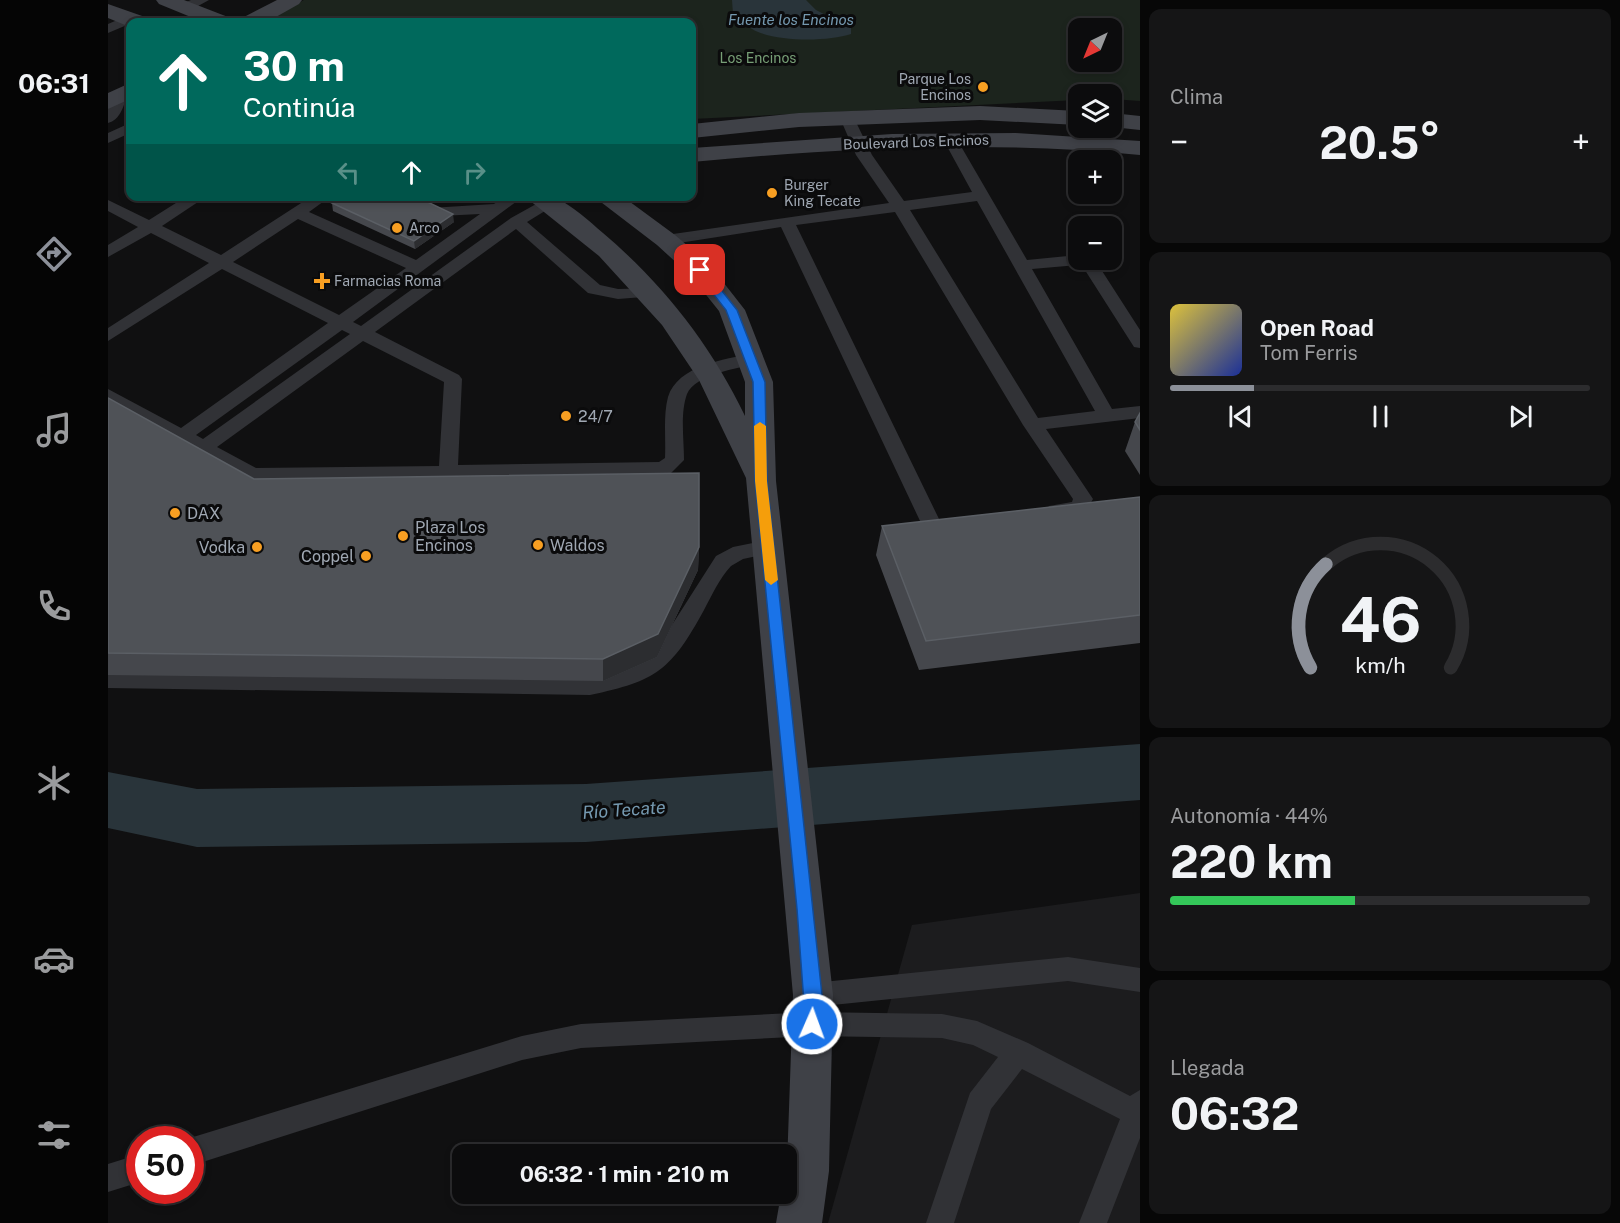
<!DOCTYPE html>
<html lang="es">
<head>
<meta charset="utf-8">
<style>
	:root { --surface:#0c0c0d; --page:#151516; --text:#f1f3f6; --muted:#9a9b9d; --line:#2c2c2e; --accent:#8c9099 }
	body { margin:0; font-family:"Public Sans",sans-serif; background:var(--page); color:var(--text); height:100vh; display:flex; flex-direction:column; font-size:22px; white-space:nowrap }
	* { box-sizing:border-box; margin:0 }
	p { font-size:20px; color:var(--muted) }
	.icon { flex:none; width:33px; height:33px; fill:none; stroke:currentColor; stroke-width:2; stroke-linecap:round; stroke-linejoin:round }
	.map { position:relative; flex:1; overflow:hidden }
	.side { display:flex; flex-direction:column; gap:9px; padding:9px; background:#070707; width:480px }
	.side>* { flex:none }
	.banner { position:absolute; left:18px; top:18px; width:570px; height:183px; border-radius:12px; box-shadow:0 3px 9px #0003,0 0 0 2px var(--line); background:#00695c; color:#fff; overflow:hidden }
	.needle { width:39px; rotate:223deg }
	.tools { position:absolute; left:960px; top:18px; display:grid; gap:12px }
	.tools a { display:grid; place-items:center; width:54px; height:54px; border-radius:12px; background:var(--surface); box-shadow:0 3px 9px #0003,0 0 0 2px var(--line); font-size:30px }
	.speed { position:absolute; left:18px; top:1126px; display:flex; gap:12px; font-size:30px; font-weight:700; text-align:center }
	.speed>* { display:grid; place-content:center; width:78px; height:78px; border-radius:50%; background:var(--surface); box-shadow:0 3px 9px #0003,0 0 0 2px var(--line); line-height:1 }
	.speed .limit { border:9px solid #d22; background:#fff; color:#111 }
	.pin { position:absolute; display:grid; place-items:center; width:51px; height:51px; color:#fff; margin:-26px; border-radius:12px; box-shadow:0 3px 9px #0006 }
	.me { position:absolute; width:66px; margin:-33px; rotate:2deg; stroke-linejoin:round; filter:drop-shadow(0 0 4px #0008) }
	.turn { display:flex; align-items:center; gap:21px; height:126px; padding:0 18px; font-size:27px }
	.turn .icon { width:78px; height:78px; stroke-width:2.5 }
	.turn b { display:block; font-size:42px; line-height:51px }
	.lanes { display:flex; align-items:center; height:57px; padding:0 18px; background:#0003; justify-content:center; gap:30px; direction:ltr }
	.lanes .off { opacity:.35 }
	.big { font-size:45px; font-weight:700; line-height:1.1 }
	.side .tile { flex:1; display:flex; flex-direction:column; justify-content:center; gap:9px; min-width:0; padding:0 21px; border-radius:12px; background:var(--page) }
	.side .dial { align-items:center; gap:0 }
	.dial svg { height:156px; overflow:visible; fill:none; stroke:var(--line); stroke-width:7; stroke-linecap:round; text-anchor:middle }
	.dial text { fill:var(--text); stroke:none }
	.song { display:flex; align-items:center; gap:18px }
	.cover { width:72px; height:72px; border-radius:9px; background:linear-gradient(135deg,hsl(50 70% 55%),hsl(230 70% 35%)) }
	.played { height:6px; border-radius:3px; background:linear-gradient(90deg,var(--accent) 20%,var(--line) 20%) }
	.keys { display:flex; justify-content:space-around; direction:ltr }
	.heat { display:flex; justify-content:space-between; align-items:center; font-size:33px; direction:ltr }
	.charge { height:9px; border-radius:4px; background:linear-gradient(90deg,#34c759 44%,var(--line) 0) }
	.trip { position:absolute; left:344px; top:1144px; width:345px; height:60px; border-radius:12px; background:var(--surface); box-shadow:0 3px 9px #0003,0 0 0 2px var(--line); font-weight:700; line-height:60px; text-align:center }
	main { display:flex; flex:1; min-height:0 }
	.tabs { display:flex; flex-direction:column; width:108px; justify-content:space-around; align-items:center; background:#050505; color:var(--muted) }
	.tabs .icon { width:42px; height:42px }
	.tabs .on { color:var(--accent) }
	.tabs b { font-size:27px; color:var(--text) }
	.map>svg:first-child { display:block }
	.built { fill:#1c1c1e }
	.green { fill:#1c241d; fill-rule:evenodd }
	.water { fill:#29343a }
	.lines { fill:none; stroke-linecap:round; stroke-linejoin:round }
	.river { fill:#29343a; fill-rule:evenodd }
	.lane { fill:#313236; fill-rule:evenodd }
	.secondary { fill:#3f4147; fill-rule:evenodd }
	.wall { fill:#45474c }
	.shaded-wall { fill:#2c2d30 }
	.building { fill:#4f5257; stroke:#5b5f65; stroke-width:1.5 }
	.route { fill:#1a73e8; stroke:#114b97; stroke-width:1.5 }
	.slow { fill:#f59e0b }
	.poi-dot { fill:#f89f22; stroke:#0b0b0c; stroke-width:2 }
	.labels { text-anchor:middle; stroke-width:6; stroke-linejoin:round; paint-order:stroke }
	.far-park-label { font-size:14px; fill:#779f76; stroke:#0b0b0c }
	.far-poi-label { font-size:14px; fill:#a0a8b3; stroke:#0b0b0c; text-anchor:start }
	.far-street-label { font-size:14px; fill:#a0a8b3; stroke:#0b0b0c }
	.far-water-label { font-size:15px; font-style:italic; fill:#7599b0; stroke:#0b0b0c }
	.poi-label { font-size:16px; fill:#a0a8b3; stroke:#0b0b0c; text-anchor:start }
	.water-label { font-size:18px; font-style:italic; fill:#7599b0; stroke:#0b0b0c }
</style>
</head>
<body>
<main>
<nav class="tabs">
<b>06:31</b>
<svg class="icon on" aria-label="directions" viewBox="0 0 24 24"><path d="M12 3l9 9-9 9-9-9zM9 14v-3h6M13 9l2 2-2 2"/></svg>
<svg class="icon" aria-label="music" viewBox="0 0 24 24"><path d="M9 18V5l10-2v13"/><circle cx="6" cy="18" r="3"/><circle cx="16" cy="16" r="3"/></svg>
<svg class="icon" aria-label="phone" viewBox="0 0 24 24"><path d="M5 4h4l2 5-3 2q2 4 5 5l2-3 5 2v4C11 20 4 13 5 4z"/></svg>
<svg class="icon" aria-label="climate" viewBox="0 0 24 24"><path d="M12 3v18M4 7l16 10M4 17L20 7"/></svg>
<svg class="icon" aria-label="car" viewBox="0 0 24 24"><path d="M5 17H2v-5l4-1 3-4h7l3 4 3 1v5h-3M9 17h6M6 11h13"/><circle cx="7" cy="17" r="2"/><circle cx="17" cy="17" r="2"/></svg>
<svg class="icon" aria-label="filters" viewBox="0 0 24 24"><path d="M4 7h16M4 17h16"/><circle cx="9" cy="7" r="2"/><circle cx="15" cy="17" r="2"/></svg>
</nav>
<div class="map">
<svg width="1032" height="1223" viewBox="0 0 1032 1223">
	<rect width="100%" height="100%" fill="#101011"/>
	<path class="built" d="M1032 893V1223H720L804 925Z"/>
	<path class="green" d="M196 0H1032V101L1004 99V94H970V100L584 119V22H154ZM970 28H1004V62H970Z"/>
	<path class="water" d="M624 0H698L708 10 743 28V34C719 42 666 42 644 29 637 25 631 19 625 14Z"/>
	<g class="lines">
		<path class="river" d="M1032 744V800L478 842 89 847 0 828V772L89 789 478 784Z"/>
		<path class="lane" d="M83 0H101L81 11H71V5Z
			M21 15 28 19 26 22 0 33V24Z
			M12 91 19 95C16 106 12 120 0 123V109L5 95Z
			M739 114 746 118 764 155 796 201 864 192 835 139 842 135 847 136 919 260 970 255V260H987L1032 330V348L1026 347 975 267 970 265 924 269 1004 409 1032 406V418L938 429 985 499 977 513 948 518 941 516 938 511 941 506 964 502 965 499 915 425 787 212 688 225 831 519 852 521 855 526 852 531 828 534 821 532 813 523 673 227 558 245 550 240 558 235 781 203 748 155 732 118ZM869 201 987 411 930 418 802 210Z
			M22 123V133L0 143V133Z
			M79 196H99L54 226 113 255 204 196H223L201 212 308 260 372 214 312 217 304 212 306 209 386 204 397 196H416L245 322 253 326 403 218 439 198 445 200 447 203 445 206 419 222 492 285 510 289 548 288 550 292 548 296 510 299 480 293 408 229 267 332 351 375 354 379 350 465 551 462 557 458C558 438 555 416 560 397 570 365 617 360 644 353L653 359 650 363C632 368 587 374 579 394 572 413 576 440 576 460L563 473 556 475 145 482 87 453 0 403V389L73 428 220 323 114 269 0 341V328L101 263 43 233 0 257V245L30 227 0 211V200L41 220ZM190 219 298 268 231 315 125 262ZM234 330 242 334 95 439 88 435ZM255 341 336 382 331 466 148 468 109 447Z
			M660 540 667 542 670 547 667 552 635 559 623 566C611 579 604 595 596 610 563 670 549 681 482 695L0 688V672L482 677C508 673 528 667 548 650L608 556 625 547Z
			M960 957 1032 968V992L960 981 705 1007 696 1003 692 995 696 987 705 983Z
			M704 1012 834 1014 869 1021 920 1043 1022 1096 1032 1090V1138L999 1223H971L1012 1119 914 1069 883 1109 846 1223H818L862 1093 890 1057 865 1045 834 1038 704 1036 473 1048 414 1060 82 1166V1140H78L82 1138 414 1036 473 1024Z
			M32 1154V1182L0 1192V1164Z"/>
		<path class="secondary" d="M48 0H76L120 17 123 22H95L51 4Z
			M169 0H194L191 4 159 22H133L136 17Z
			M0 4 37 17 40 22H22V27L0 18Z
			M22 83V99L0 109V93Z
			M872 106 970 111V125L872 120 691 127 584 138V124L691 113Z
			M1004 113 1032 116V130L1004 127Z
			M908 133 1032 141V155C883 140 732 148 584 162V148L784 134Z
			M416 196C425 196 439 194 448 198 465 206 481 221 495 233 555 284 603 345 637 416V382L611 311 583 276 549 245 485 196H514L567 235 601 264 637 310 665 382 668 481 725 995 721 1171 714 1223H668L673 1194H678L685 995 638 478 591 380 554 325 491 256Z"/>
	</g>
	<path class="wall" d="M224 203 346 222 307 249 225 211Z
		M0 398 146 479 591 547 590 570 549 657 495 681 0 675Z
		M1032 413V475L1017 451 1027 422Z
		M1032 497V643L811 670 768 555 774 526Z"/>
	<path class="shaded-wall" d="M345 214 346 222 307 249 306 241Z
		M591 547 590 570 549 657 495 681V659Z"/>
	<path class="building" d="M234 196H307L345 214 306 241 224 203Z
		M0 398 146 479 591 473V547L550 634 495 659 0 653Z
		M1032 413V430L1027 422Z
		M1032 497V615L818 641 774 526Z"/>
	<path class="route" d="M589 268H596L629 310 657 382 659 481 714 995 710 1030 704 1032 698 1030 689 909 647 481 645 382 618 310 589 273Z"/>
	<path class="slow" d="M652 422 658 426 659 481 670 580 663 585 657 580 647 481 646 426Z"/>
	<g class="poi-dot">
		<circle cx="875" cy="87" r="6"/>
		<circle cx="664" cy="193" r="6"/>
		<circle cx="289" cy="228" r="6"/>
		<path d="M211 272h6v6h6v6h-6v6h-6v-6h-6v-6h6z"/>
		<circle cx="458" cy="416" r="6"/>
		<circle cx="67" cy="513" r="6"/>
		<circle cx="295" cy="536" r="6"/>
		<circle cx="430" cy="545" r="6"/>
		<circle cx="149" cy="547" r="6"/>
		<circle cx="258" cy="556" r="6"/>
	</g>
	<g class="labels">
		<g class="far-park-label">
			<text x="650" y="63">Los Encinos</text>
		</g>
		<g class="far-poi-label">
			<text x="863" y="84" text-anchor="end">Parque Los<tspan x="863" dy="16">Encinos</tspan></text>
			<text x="676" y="190">Burger<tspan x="676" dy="16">King Tecate</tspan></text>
			<text x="301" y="233">Arco</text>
			<text x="226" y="286">Farmacias Roma</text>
		</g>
		<g class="far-street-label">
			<text transform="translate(808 142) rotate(-2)" y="5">Boulevard Los Encinos</text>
		</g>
		<g class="far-water-label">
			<text x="683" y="25">Fuente los Encinos</text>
		</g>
		<g class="poi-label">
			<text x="470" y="422">24/7</text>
			<text x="79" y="519">DAX</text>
			<text x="307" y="533">Plaza Los<tspan x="307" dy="18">Encinos</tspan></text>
			<text x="442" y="551">Waldos</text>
			<text x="137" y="553" text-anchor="end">Vodka</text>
			<text x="246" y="562" text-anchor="end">Coppel</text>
		</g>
		<g class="water-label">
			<text transform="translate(516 810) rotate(-4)" y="6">Río Tecate</text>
		</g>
	</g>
</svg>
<div class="tools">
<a><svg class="needle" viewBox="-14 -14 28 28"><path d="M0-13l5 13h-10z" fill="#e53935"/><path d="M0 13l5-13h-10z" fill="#9a9b9d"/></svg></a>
<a><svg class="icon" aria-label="layers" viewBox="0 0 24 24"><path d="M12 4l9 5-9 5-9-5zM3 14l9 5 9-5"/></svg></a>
<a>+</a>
<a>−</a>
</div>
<div class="speed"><div class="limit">50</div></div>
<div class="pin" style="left:592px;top:270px;background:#d93025"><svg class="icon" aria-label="arrive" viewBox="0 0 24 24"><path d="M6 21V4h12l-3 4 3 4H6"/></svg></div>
<svg class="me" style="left:704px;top:1024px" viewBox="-20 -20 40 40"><circle r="17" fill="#1a73e8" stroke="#fff" stroke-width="3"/><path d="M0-11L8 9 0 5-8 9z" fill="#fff"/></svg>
<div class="trip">06:32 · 1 min · 210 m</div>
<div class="banner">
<div class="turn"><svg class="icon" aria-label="ahead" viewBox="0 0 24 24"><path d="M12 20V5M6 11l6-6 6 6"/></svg><div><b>30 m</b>Continúa</div></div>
<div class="lanes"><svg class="icon off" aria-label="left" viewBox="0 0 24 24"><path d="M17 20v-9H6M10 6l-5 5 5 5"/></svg><svg class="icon" aria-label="ahead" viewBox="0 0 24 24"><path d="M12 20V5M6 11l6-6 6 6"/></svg><svg class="icon off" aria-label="right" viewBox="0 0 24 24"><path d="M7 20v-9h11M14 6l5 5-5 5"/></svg></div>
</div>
</div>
<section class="side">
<div class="tile"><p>Clima</p>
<div class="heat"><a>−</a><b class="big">20.5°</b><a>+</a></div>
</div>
<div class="tile">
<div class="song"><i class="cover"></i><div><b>Open Road</b><p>Tom Ferris</p></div></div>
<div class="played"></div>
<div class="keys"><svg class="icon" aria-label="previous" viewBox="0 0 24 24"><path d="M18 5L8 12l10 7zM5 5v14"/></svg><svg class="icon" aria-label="pause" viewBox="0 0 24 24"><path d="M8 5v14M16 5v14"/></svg><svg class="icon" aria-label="next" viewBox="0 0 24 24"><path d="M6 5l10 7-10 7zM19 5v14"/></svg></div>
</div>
<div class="tile dial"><svg viewBox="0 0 100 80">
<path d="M14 69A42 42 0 1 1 86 69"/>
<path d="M14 69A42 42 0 0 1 22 16" stroke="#8c9099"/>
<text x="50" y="56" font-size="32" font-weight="700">46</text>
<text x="50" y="72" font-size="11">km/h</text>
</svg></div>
<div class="tile"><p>Autonomía · 44%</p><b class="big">220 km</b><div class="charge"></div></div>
<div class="tile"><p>Llegada</p><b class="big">06:32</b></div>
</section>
</main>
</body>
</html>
